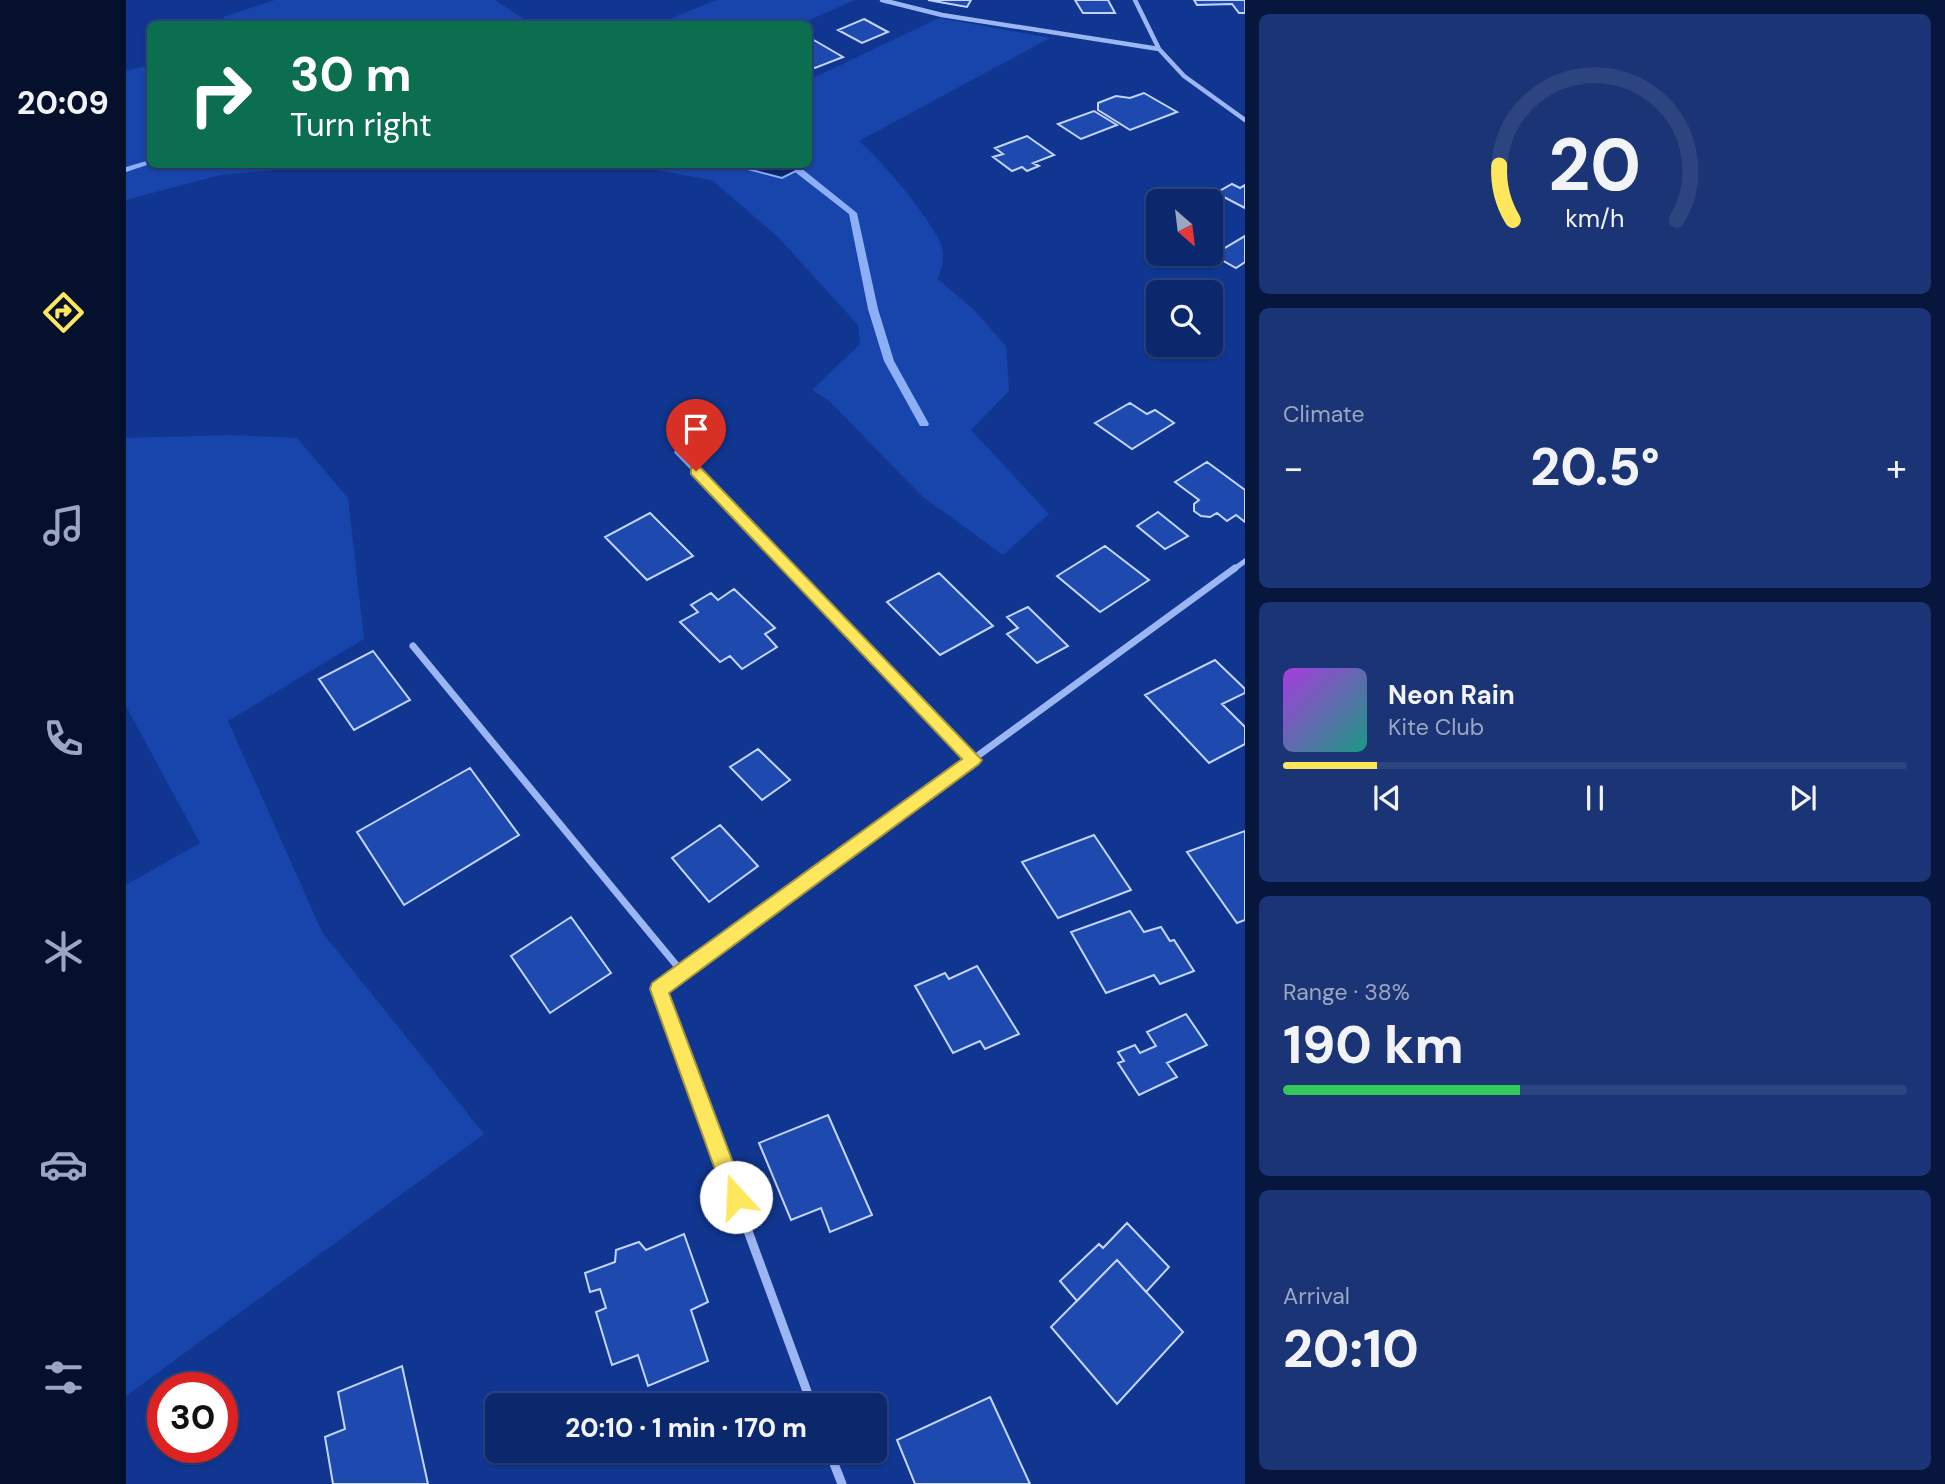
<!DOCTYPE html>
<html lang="en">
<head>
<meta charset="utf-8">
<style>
	:root { --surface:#0c286d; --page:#1a3475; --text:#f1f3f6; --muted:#9aa6c2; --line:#2c4480; --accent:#ffe75d }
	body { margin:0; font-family:"DM Sans",sans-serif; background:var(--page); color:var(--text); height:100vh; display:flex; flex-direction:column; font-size:26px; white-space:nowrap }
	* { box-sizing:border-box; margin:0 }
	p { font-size:23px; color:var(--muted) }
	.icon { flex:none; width:38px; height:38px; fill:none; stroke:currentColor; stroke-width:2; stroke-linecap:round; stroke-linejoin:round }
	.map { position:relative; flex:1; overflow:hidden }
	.details { display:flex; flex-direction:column; gap:14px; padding:14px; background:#07163c; width:700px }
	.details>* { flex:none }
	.guide { position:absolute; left:21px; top:21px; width:665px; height:147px; border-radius:10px; box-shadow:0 2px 5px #0004,0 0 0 2px var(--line); background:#0b6e4f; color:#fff; overflow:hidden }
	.needle { width:46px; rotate:152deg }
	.fabs { position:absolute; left:1020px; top:189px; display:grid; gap:14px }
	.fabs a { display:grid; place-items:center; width:77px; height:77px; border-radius:10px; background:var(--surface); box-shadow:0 2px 5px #0004,0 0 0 2px var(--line); font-size:35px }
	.speed { position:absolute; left:21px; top:1372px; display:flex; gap:14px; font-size:35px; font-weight:700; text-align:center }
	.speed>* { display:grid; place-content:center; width:91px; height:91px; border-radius:50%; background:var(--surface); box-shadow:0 2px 5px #0004,0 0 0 2px var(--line); line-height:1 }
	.speed .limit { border:10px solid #d22; background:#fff; color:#111 }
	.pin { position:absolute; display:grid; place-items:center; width:60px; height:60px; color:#fff; margin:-72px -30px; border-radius:50% 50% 50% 0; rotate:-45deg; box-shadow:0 0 7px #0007 }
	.pin .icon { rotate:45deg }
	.me { position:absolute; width:77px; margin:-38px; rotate:340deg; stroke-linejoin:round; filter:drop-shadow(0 0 5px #0008) }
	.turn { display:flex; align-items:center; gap:24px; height:147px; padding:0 28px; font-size:32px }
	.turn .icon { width:91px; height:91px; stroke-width:2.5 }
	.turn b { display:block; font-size:49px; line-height:60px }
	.big { font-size:52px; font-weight:800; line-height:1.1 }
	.details .widget { flex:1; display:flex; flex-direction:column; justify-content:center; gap:10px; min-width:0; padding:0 24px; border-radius:10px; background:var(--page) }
	.details .dial { align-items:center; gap:0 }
	.dial svg { height:182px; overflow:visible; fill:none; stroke:var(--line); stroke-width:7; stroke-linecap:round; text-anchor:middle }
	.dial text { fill:var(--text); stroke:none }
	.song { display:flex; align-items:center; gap:21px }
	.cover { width:84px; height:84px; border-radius:10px; background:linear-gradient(135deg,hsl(280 70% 55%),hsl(170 70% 35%)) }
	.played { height:7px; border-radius:4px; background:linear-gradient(90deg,var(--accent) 15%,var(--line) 15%) }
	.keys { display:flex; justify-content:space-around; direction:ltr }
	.heat { display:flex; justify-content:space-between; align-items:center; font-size:38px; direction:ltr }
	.charge { height:10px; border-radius:5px; background:linear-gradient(90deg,#34c759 38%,var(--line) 0) }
	.trip { position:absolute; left:359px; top:1393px; width:402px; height:70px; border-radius:10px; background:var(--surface); box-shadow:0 2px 5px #0004,0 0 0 2px var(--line); font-weight:800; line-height:70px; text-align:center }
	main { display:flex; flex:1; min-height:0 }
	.menu { display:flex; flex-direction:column; width:126px; justify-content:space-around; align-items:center; background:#05102c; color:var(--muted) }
	.menu .icon { width:49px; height:49px }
	.menu .active { color:var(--accent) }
	.menu b { font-size:32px; color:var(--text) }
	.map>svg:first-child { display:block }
	.green { fill:#1845ab }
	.water { fill:#0a266c; stroke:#8daff6; stroke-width:2 }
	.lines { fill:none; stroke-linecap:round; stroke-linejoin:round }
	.stream { fill:#8daff6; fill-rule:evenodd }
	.building { fill:#1e4ab0; stroke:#c3d5fd; stroke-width:2 }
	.minor-far3 { stroke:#9bb6f3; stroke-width:4.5 }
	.minor-far2 { stroke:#9bb6f3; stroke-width:5 }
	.minor-far1 { stroke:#9bb6f3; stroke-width:7 }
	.minor { stroke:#9bb6f3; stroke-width:9 }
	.route { fill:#ffe75d; stroke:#a6963c; stroke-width:2 }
</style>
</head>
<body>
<main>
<nav class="menu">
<b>20:09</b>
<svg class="icon active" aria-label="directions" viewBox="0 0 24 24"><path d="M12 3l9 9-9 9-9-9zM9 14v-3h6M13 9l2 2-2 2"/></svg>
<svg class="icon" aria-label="music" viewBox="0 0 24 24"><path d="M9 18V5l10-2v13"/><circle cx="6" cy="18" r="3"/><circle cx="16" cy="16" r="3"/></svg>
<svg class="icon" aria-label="phone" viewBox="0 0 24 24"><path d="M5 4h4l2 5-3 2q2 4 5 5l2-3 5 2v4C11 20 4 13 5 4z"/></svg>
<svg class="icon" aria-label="climate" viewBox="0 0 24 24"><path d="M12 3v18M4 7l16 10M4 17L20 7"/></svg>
<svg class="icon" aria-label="car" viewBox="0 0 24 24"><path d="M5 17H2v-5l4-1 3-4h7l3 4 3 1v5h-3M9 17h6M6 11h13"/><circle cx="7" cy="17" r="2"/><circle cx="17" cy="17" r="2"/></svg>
<svg class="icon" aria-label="filters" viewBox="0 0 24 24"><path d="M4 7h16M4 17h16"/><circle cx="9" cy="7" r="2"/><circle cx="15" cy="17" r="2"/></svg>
</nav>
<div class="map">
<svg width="1119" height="1484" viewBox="0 0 1119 1484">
	<rect width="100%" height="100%" fill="#103691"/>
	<path class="green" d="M149 0H369L405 24H104L97 17Z
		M590 0H729L674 24H531Z
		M813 18 924 38 733 141C757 162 800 213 814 242 820 255 816 266 812 279L847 309 880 346 883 391 845 430 923 514 877 555 796 496 703 401 686 390 734 344 732 325 653 238 586 180 502 165 682 164 683 80Z
		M24 65V164L203 165 94 175 0 200V71Z
		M104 435 171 438 222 498 238 639 102 721 196 932 358 1134 0 1396V885L74 843 0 706V438Z"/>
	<path class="water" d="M606 165H663L672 170 656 178Z"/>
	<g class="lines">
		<path class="stream" d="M24 160V164L0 172V167Z
			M669 168H675L731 213 752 309 768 361 803 424 802 426H794L758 361 742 309 723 214 669 172Z"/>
	</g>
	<path class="building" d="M802 0H845L841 7Z
		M949 0H982L989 13H957Z
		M1068 0H1119V13H1113L1106 4 1071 5Z
		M738 19 762 32 736 43 712 30Z
		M686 39 717 57 689 68 682 64V41Z
		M1018 93 1051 112 1004 130 972 110V103L990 96 1004 98Z
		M968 111 991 125 955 139 932 124Z
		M901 136 928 155 907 163 913 166 901 171 896 167 886 171 867 157 877 154 869 148Z
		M1106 184 1114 188 1119 185V208L1090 193Z
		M1119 236V262L1110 268 1087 255Z
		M1004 403 1021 414 1029 410 1048 423 1006 449 969 423Z
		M1081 462 1119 490V522L1110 515 1101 521 1091 513 1084 517 1075 516 1068 511V504L1073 500 1049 482Z
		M1032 512 1062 536 1039 549 1011 526Z
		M524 513 567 556 521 580 479 537Z
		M979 546 1023 580 974 612 931 576Z
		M813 573 867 626 814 655 761 602Z
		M608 589 649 628 639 634 651 647 616 669 604 656 594 662 554 622 572 612 565 605 585 593 592 600Z
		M902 607 942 646 911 663 881 634 892 628 881 617Z
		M247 651 284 700 228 730 193 679Z
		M1089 660 1119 689V693L1096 704 1119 727V744L1083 763 1019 695Z
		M632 749 664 780 636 800 604 767Z
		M344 768 393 835 278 905 231 832Z
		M594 825 632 866 583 902 546 858Z
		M1119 831V920L1111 923 1061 852Z
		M968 835 1005 890 932 918 896 862Z
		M1004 911 1018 932 1035 927 1044 941 1048 940 1068 971 1034 984 1028 975 980 993 945 932Z
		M445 917 485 973 424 1013 385 956Z
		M851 966 893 1034 859 1049 854 1041 827 1053 789 986 819 973 823 979Z
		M1060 1014 1081 1045 1041 1063 1051 1077 1013 1095 992 1063 998 1061 992 1052 1009 1045 1014 1053 1030 1046 1021 1032Z
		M702 1115 746 1215 704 1232 695 1208 665 1220 633 1143Z
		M1001 1223 1043 1267 1020 1292 991 1260 951 1301 934 1281 973 1244 977 1248Z
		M558 1234 582 1302 565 1310 582 1361 522 1386 512 1355 486 1365 470 1312 480 1308 474 1289 464 1292 459 1273 489 1262 490 1250 513 1242 520 1250Z
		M991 1260 1057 1332 991 1404 925 1327Z
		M276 1366 302 1484H207L199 1437 219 1429 212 1392Z
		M864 1397 904 1484H789L771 1440Z"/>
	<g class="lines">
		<path class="minor-far3" d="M756 0 816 15 1033 49
			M1009 0 1033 49 1058 76 1119 120"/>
		<path class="minor-far2" d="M551 452 665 570
			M1107 570 1119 561"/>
		<path class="minor-far1" d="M663 568 848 760
			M287 646 556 972
			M554 973 1109 568"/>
		<path class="minor" d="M557 972 533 989 686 1405
			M703 1451 716 1484"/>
	</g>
	<path class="route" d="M570 466 575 468 856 760 853 764 543 993 620 1197 617 1205 610 1207 602 1205 599 1197 524 989 526 983 836 759 565 474V468Z"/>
</svg>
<div class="fabs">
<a><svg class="needle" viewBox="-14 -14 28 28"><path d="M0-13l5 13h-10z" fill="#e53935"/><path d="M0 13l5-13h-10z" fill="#9aa6c2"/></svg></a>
<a><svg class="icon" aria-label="search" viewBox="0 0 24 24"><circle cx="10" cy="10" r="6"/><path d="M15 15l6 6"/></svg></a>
</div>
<div class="speed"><div class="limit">30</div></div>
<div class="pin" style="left:570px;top:471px;background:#d93025"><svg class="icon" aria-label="arrive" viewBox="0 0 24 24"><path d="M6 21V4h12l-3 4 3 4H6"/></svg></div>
<svg class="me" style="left:610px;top:1197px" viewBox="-20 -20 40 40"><circle r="19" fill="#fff"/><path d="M0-13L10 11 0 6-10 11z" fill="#ffe75d"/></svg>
<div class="trip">20:10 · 1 min · 170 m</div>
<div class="guide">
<div class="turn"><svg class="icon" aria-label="right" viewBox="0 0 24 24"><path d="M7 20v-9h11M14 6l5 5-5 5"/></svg><div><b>30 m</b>Turn right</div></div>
</div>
</div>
<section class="details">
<div class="widget dial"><svg viewBox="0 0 100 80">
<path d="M14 69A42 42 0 1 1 86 69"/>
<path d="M14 69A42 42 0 0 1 8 45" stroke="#ffe75d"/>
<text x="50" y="56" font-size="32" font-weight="700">20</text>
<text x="50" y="72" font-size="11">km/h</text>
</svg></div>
<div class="widget"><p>Climate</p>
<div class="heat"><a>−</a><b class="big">20.5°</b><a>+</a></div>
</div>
<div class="widget">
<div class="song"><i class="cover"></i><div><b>Neon Rain</b><p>Kite Club</p></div></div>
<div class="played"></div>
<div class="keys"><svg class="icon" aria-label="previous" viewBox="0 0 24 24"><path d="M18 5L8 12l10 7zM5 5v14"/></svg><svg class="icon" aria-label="pause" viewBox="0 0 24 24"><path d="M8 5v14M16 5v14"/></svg><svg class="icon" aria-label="next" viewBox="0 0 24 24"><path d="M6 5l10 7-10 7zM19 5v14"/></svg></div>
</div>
<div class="widget"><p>Range · 38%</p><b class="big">190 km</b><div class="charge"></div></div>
<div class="widget"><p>Arrival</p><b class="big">20:10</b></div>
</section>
</main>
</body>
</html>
